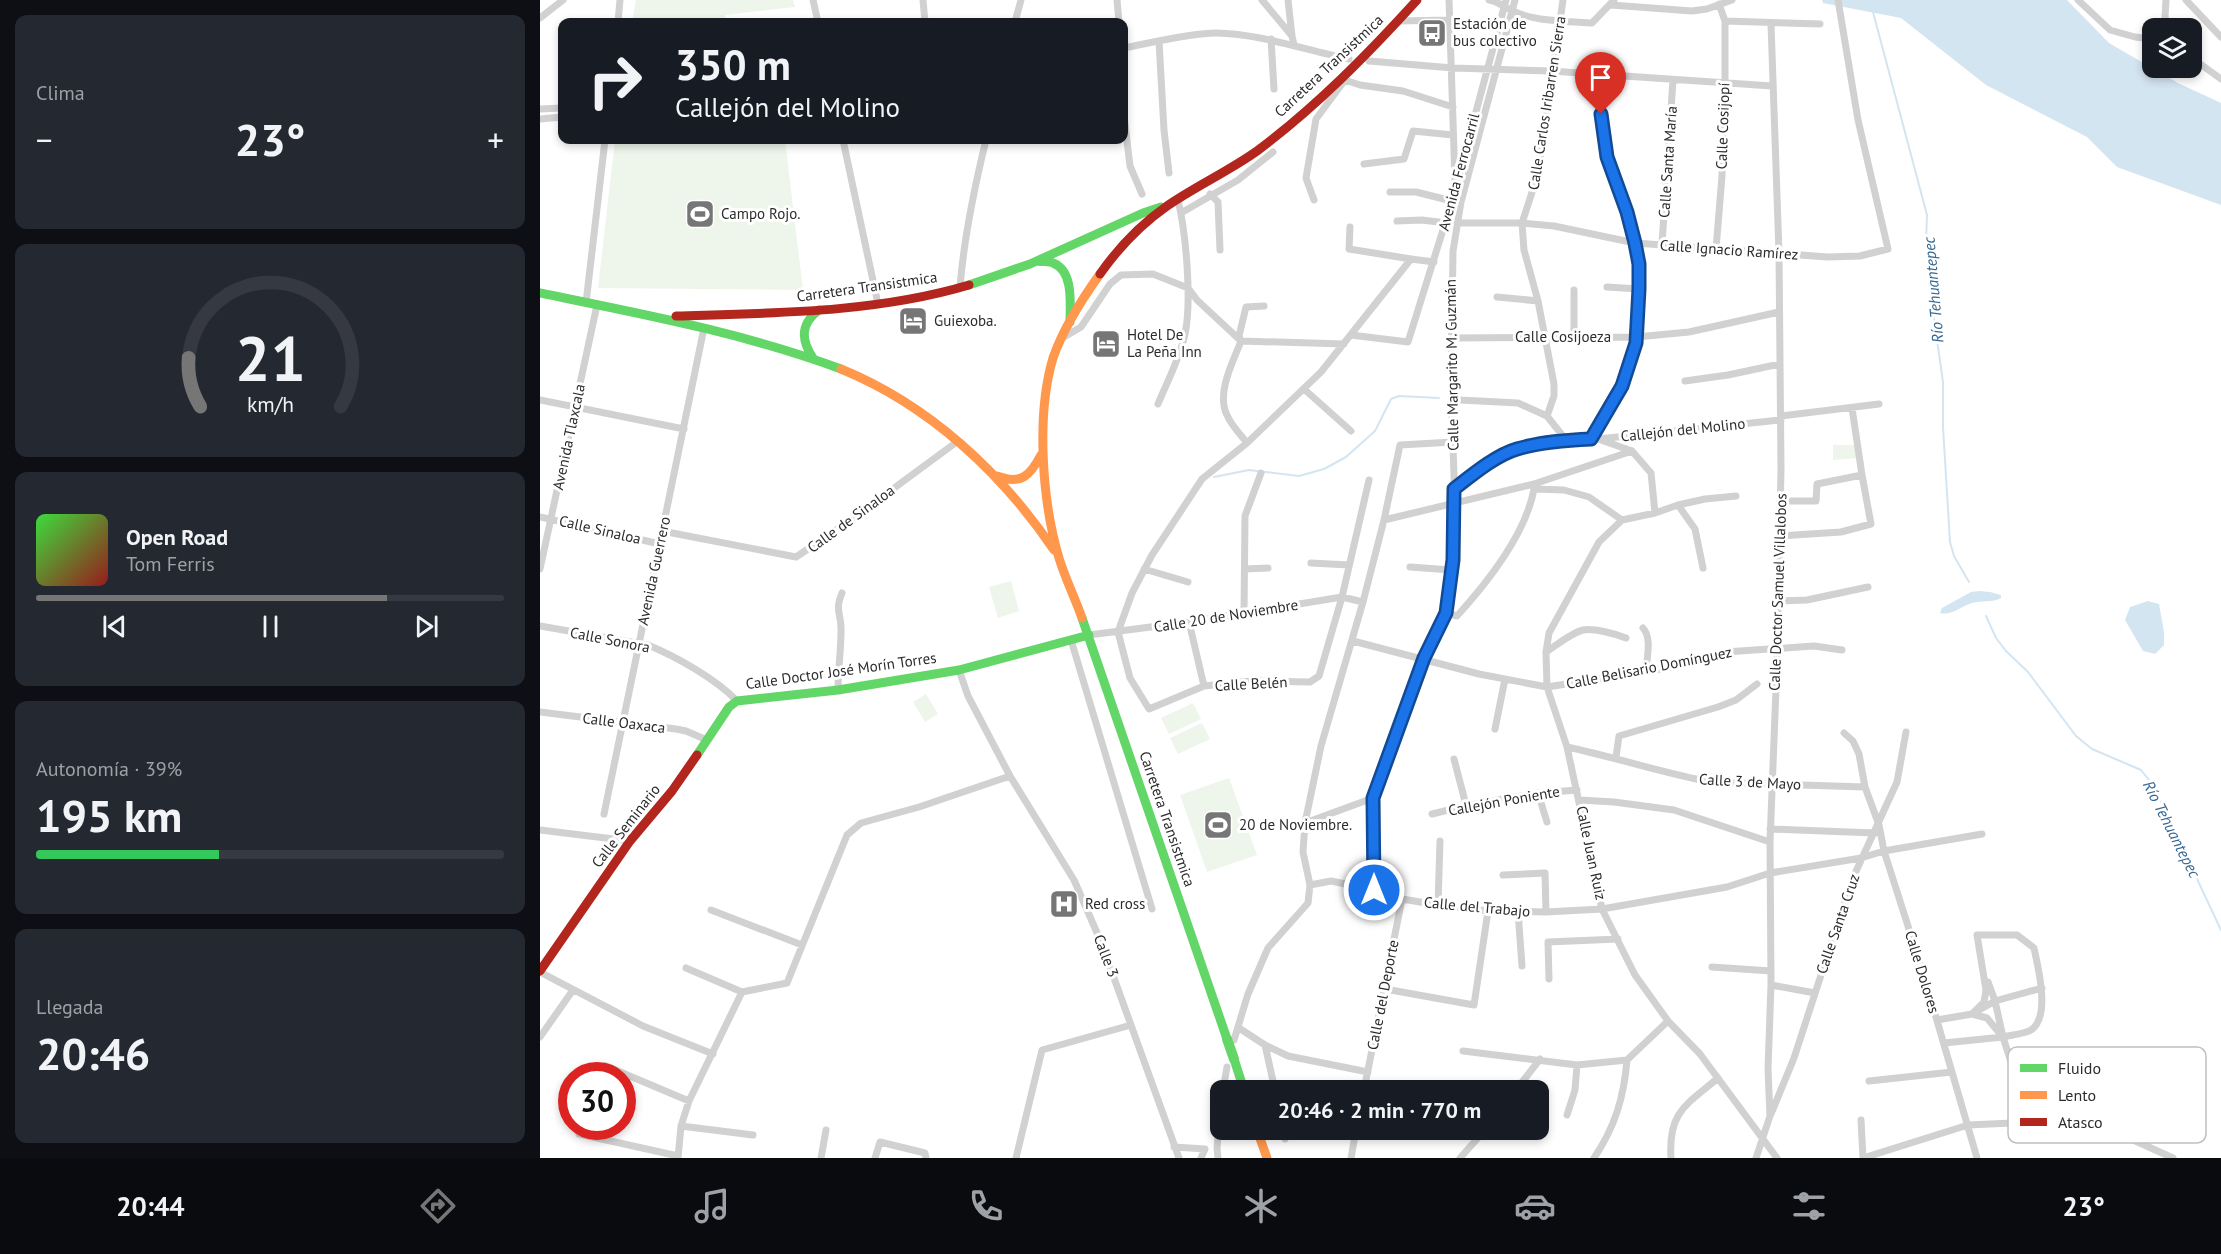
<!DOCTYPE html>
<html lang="es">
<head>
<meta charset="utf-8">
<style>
	:root { --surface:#171b24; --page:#242831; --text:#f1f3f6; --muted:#9ea1a6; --line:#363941; --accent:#767676 }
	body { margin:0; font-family:"PT Sans",sans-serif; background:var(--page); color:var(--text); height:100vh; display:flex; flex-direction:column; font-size:22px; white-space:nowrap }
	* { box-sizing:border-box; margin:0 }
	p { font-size:20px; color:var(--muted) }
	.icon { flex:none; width:33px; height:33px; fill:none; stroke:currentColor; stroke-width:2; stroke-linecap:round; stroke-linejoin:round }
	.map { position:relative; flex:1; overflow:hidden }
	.side { display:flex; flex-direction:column; gap:15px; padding:15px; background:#0d0f14; width:540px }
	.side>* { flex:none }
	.guide { position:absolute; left:18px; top:18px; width:570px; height:126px; border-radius:12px; box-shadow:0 3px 9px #0003; background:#171b24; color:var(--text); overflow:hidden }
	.controls { position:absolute; left:1602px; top:18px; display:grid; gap:12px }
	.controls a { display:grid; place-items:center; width:60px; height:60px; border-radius:12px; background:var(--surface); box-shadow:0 3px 9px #0003; font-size:30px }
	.speed { position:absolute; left:18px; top:1062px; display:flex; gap:12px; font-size:30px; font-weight:700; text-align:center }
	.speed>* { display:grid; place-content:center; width:78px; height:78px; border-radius:50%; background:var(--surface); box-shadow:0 3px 9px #0003; line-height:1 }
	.speed .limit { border:9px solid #d22; background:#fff; color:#111 }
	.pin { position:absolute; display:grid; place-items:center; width:51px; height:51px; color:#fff; margin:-62px -26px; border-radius:50% 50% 50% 0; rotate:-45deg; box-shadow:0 0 6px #0007 }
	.pin .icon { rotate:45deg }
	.me { position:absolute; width:66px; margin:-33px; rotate:0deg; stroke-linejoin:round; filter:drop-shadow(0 0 4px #0008) }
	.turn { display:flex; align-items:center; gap:21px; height:126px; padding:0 18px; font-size:27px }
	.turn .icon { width:78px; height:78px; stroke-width:2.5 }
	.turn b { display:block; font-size:42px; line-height:51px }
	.big { font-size:45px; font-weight:700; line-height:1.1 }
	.side .tile { flex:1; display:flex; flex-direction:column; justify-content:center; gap:9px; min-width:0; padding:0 21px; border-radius:12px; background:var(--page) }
	.side .dial { align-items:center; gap:0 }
	.dial svg { height:156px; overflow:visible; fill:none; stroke:var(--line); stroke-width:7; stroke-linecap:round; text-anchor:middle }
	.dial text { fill:var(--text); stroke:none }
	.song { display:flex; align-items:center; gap:18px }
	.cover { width:72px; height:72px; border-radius:9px; background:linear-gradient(135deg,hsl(120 70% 55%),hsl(0 70% 35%)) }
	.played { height:6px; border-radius:3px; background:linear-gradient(90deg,var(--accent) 75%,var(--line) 75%) }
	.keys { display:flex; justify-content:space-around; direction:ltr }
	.heat { display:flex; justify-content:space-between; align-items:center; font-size:33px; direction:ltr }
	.charge { height:9px; border-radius:4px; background:linear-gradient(90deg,#34c759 39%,var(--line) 0) }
	.trip { position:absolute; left:670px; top:1080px; width:339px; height:60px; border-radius:12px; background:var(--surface); box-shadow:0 3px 9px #0003; font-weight:700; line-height:60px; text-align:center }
	.dock { display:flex; height:96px; justify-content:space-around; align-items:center; background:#090b0e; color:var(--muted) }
	.dock .icon { width:42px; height:42px }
	.dock .selected { color:var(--accent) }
	.dock b { font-size:27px; color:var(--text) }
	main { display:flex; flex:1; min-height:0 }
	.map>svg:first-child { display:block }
	.green { fill:#eef5ea }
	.water { fill:#d4e5f2 }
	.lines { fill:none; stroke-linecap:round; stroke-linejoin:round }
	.stream { stroke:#d4e5f2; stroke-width:2 }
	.street { stroke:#d1d1d1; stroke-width:7 }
	.fast { stroke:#63d668; stroke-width:9 }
	.slow { stroke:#ff974d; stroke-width:9 }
	.jam { stroke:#b3261e; stroke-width:9 }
	.fast-bridge { stroke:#63d668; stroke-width:10 }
	.route-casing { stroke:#114b97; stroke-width:15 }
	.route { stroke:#1a73e8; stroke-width:10 }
	.labels { text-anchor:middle; stroke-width:6; stroke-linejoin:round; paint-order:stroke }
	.poi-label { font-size:15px; fill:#2c2c2c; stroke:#fff; text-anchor:start }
	.street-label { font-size:15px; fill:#2c2c2c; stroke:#fff }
	.water-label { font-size:16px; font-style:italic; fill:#356894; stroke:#fff }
	.key { fill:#fff; stroke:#c0c0c0; stroke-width:1.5 }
	.key-label { font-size:16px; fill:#2c2c2c }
</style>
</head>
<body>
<main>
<section class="side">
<div class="tile"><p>Clima</p>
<div class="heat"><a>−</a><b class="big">23°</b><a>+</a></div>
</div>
<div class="tile dial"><svg viewBox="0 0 100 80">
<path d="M14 69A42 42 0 1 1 86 69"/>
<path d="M14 69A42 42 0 0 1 8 44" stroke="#767676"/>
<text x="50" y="56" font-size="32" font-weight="700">21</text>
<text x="50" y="72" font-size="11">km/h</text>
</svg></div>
<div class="tile">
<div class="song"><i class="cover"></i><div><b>Open Road</b><p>Tom Ferris</p></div></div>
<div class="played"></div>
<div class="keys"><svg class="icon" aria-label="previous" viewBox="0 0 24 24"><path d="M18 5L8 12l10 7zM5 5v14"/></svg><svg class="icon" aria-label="pause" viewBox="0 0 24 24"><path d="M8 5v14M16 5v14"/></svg><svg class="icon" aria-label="next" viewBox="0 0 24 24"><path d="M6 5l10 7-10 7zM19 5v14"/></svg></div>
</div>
<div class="tile"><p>Autonomía · 39%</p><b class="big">195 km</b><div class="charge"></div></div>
<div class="tile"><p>Llegada</p><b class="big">20:46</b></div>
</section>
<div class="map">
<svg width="1681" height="1158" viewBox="0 0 1681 1158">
	<rect width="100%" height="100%" fill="#fff"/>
	<path class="green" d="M96 0H253L255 7 185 15V22H92Z
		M75 140H245L263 290 58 288Z
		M1293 445H1315L1317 458 1293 460Z
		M471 581 479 611 458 618 449 587Z
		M386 694 398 714 385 722 373 702Z
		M653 703 661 719 629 734 621 718Z
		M662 723 670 739 638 754 630 738Z
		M689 778 717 855 667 872 640 795Z"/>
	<path class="water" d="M1282 0H1527L1569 43 1638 83 1681 103V205L1577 167 1547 137 1446 85 1361 18 1283 3Z
		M1439 591 1450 592 1461 595V598C1453 603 1441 600 1432 603 1421 606 1412 616 1400 613L1402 608 1431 592Z
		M1608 601 1619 604 1624 632V645L1615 654 1603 651 1585 620 1590 607Z"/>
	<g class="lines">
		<path class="stream" d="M1333 12 1387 215 1386 242 1393 289 1392 305 1403 382V427L1410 542 1414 556 1429 582
			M674 477 709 470 759 476 784 469 806 457 835 431 851 399 859 396 899 398
			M1446 616 1456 638 1466 651 1488 672 1536 736 1552 749 1601 770 1613 785 1681 930"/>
		<path class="street" d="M273 0 278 22
			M383 0 385 22
			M577 0 579 22
			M722 0 752 36 754 45
			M748 0 752 36
			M909 0 915 181
			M949 0C960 2 965 8 975 12 994 21 1032 22 1052 23L1074 0
			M1538 0 1570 30 1595 37 1612 39
			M1626 0 1625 17 1629 28
			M1646 0 1681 37
			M1071 5 1152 11 1167 9 1192 0
			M0 18 23 0
			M858 21 910 20
			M1185 21 1280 24
			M78 22 80 0
			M475 22 481 0
			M731 39 734 89
			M619 41 624 130 629 173
			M584 48C610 43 650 33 676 33 722 34 764 50 809 59
			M1652 58 1681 79
			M829 61 913 68 1011 71 1232 86
			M802 79 820 85 863 91 913 107
			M0 109 22 108
			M584 116 590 166 602 194
			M0 119 22 117
			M303 140 338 304
			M824 164 864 159 873 131 913 135
			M850 192H876L912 201
			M670 194 678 202 680 250
			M774 200 766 178 776 119 805 80
			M641 213 698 180 733 152
			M857 221 882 220 906 223
			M917 223H982L1014 226 1095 243 1288 257 1320 256 1348 249 1318 120 1298 0
			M810 227 809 249 871 259
			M1122 244 1133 80
			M1176 249 1182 176 1185 83V21L1179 4
			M420 287C424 237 434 189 446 140
			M1067 287 1099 289
			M957 297 998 301
			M46 303 65 140
			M811 335 868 342 912 201 966 0
			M524 337 541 327 570 284 581 275 613 274 648 288 657 300 701 341 804 344
			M1034 337V290
			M912 338 1096 337 1149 332 1239 312
			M1145 381 1188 375 1240 364
			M764 389 811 431
			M0 400 144 429
			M920 400 978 403 1007 416 1026 440
			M618 404C627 382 640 358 645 334 652 301 646 233 638 200
			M1007 416 1014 396V384L998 301 984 250 982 223 998 174 1023 0
			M1241 416 1339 404
			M1051 439 1082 386 1096 343 1099 264 1087 212 1067 157 1059 75
			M707 443C700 434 691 425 687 415 676 393 693 362 701 341L699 336 706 307 724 306
			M1092 451 1111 473 1115 513 1082 520 1059 542 1009 633 1006 652 1007 687 1027 747 1062 909 1095 975 1128 1021 1160 1054 1237 1158
			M829 480 802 597 779 676 770 682 711 681 664 686 609 709 590 678 578 632 592 593 612 555 662 479 707 443 781 372 871 259 894 262
			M994 484 1092 451 1061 440
			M914 489 942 468 976 449 1026 440 1058 439 1241 420
			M1240 501H1276L1277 484 1322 475 1312 408
			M1138 505 1165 499 1196 496
			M1115 513 1138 505 1155 529 1163 568
			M0 517 120 544
			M844 520 994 484V489L1024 490 1049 497 1082 520
			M122 531 256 557 308 522 418 441
			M1239 536 1301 532 1331 524 1322 475
			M771 563 809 565
			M870 567 911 570
			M0 569 57 305
			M604 569 648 582
			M705 569 728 568
			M1238 601 1267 600 1328 587
			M704 613 705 516 721 473
			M906 613 917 616C947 583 986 533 994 489
			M649 622 664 686
			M0 626 108 645C137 657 176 679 197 701
			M1103 628C1112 638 1107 657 1106 670
			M549 635 649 622 802 597 823 602
			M531 640 612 909
			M813 641 939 674 1007 687 1128 668 1185 652 1274 646 1302 650
			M1006 652C1017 645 1031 633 1043 630 1054 628 1076 634 1086 638
			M419 670 428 696 470 776 534 880 561 942 639 1158
			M298 690C298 670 301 651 301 631 302 614 294 612 302 593
			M0 712 136 729 146 731 167 740
			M955 729 965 679
			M1304 733 1313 741 1319 754 1325 787 1339 825 1344 851 1384 976 1437 1158
			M1027 747C1075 757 1122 773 1171 782L1325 787
			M1076 757 1079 736 1178 707 1196 700 1217 684
			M914 759 926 805
			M998 793 1007 822
			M1040 800 1074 802 1134 810 1230 842
			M64 814 164 328
			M892 814C939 802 988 793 1037 790
			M765 823 833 798
			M1230 829 1335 833
			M0 830 90 841
			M963 875 1005 873 1006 912
			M770 885 791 881 834 890 862 899 898 905 948 911 1006 912 1062 909 1187 887 1230 873 1321 858 1344 851 1442 834
			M834 890 833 798 884 659 906 613 913 560 915 504 911 388 913 251 921 202 975 0
			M898 905 900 841
			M171 910 262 945
			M978 911 982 966
			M1172 967 1231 971
			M146 968 202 992
			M0 972 103 1026 173 1054
			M1009 979 1008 942 1078 939
			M1448 982 1455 1001 1463 1037
			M1231 985 1275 993
			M845 989 934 1005 948 911
			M1432 1014 1444 1002 1446 990 1437 935H1477L1494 948C1498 967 1511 1017 1491 1030 1484 1034 1471 1035 1463 1037
			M1432 1014 1447 1018 1461 1035
			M1397 1020 1432 1014 1455 1001 1502 988
			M699 1028 725 1045 748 1056 828 1072
			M0 1037 33 990
			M694 1040 708 994 728 948 768 903 770 885 763 852 765 823 781 746 823 602 844 520 860 445 913 442
			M1404 1043 1463 1037 1490 1122
			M725 1045 735 1090
			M923 1051 1037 1065 1087 1060
			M66 1066 149 1101
			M1329 1081 1412 1072
			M825 1085 851 1090
			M683 1090 687 1067
			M824 1090 862 899
			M976 1090 1000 1059
			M1231 1114 1254 1058 1312 880 1357 782 1366 732
			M1027 1115 1035 1090 1037 1065
			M1321 1120 1323 1158
			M141 1126 213 1135
			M743 1130 745 1139
			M39 1134 138 1156
			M634 1147 665 1149 661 1158
			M138 1158 141 1126 149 1101 202 992 247 983 307 835 321 823 379 807 470 776
			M281 1158 286 1130
			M335 1158 340 1142 385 1153 386 1158
			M476 1158 502 1050 591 1025
			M678 1158 677 1148 681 1100
			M811 1158 816 1130
			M920 1158 945 1130
			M1054 1158C1075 1127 1084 1097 1087 1060L1128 1021
			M1131 1158C1128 1112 1146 1105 1178 1078
			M1216 1158 1230 1116 1228 1069 1231 985 1230 842 1237 663 1241 469 1239 253 1231 24
			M1323 1158 1428 1125 1514 1121 1538 1122 1571 1130 1633 1158"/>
		<path class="fast" d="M498 261C503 262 509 261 513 263 534 271 530 304 530 322
			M429 285 490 264 603 213 621 207
			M0 293C102 314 204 333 301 369
			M273 358C261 340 260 324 279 310
			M542 618 687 1039
			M157 755 189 707 197 701 298 690 419 670 549 635
			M694 1059 704 1090"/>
		<path class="slow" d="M301 369C389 405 461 472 514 550
			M457 476C481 485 490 476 501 455
			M542 618C535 598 525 578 519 558 502 501 496 415 513 358 523 329 542 299 560 274
			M717 1130 727 1158"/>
		<path class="jam" d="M560 274C579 247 600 225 627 206 656 186 689 171 717 151 776 107 828 54 877 0
			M136 316C233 313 335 313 429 285
			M0 971 90 841 132 791 157 755"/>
		<path class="fast-bridge" d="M687 1039 694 1059"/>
	</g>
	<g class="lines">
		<g class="route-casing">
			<path id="route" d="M834 890 833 798 884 658 906 613 913 560 914 489C932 475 956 455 977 449 1000 442 1027 440 1051 439L1082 386 1096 343 1099 289V264L1095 243 1087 212 1067 157 1061 114"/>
		</g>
		<use href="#route" class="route"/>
	</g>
	<defs>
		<g id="bus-square" transform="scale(1.5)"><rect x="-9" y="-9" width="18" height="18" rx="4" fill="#767676" stroke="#fff"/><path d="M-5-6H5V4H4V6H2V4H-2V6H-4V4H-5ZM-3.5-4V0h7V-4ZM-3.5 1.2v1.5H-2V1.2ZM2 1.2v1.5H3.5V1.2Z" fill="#fff"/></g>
		<g id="stadium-square" transform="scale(1.5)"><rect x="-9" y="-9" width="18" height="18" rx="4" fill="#767676" stroke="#fff"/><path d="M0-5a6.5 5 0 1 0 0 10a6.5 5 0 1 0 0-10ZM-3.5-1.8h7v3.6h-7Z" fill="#fff"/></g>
		<g id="hotel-square" transform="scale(1.5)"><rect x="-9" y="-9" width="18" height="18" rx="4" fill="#767676" stroke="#fff"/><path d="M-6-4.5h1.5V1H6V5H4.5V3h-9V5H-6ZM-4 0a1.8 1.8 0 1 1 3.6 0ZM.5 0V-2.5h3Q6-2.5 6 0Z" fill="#fff"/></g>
		<g id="hospital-square" transform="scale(1.5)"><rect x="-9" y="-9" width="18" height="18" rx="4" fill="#767676" stroke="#fff"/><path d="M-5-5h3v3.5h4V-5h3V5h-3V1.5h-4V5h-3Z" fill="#fff"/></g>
	</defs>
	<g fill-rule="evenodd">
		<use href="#bus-square" x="892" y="33"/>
		<use href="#stadium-square" x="160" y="214"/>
		<use href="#hotel-square" x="373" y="321"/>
		<use href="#hotel-square" x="566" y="344"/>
		<use href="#stadium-square" x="678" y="825"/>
		<use href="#hospital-square" x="524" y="904"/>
	</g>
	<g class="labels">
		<g class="poi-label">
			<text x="913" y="29">Estación de<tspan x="913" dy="17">bus colectivo</tspan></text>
			<text x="181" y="219">Campo Rojo.</text>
			<text x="394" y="326">Guiexoba.</text>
			<text x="587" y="340">Hotel De<tspan x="587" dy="17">La Peña Inn</tspan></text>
			<text x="699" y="830">20 de Noviembre.</text>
			<text x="545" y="909">Red cross</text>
		</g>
		<g class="street-label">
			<text transform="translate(789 66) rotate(-43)" y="5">Carretera Transistmica</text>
			<text transform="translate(1007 103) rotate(-81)" y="5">Calle Carlos Iribarren Sierra</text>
			<text transform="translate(1183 126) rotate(-88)" y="5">Calle Cosijopí</text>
			<text transform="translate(1128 162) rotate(-86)" y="5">Calle Santa María</text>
			<text transform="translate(919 172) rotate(-75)" y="5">Avenida Ferrocarril</text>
			<text transform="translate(1189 250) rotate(4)" y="5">Calle Ignacio Ramírez</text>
			<text transform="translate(327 287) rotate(-8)" y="5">Carretera Transistmica</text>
			<text x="1023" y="342">Calle Cosijoeza</text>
			<text transform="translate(912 365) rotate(-91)" y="5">Calle Margarito M. Guzmán</text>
			<text transform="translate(1143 430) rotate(-6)" y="5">Callejón del Molino</text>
			<text transform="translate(29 437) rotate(-78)" y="5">Avenida Tlaxcala</text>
			<text transform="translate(311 519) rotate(-36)" y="5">Calle de Sinaloa</text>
			<text transform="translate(60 530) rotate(13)" y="5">Calle Sinaloa</text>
			<text transform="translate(114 571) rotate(-78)" y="5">Avenida Guerrero</text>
			<text transform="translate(1238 592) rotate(-88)" y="5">Calle Doctor Samuel Villalobos</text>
			<text transform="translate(686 616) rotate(-9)" y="5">Calle 20 de Noviembre</text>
			<text transform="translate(70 640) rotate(11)" y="5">Calle Sonora</text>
			<text transform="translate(1109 668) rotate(-11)" y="5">Calle Belisario Domínguez</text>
			<text transform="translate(301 671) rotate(-8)" y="5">Calle Doctor José Morín Torres</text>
			<text transform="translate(711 684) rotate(-3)" y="5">Calle Belén</text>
			<text transform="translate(84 723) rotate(7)" y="5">Calle Oaxaca</text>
			<text transform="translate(1210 782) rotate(3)" y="5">Calle 3 de Mayo</text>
			<text transform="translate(964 801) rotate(-10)" y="5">Callejón Poniente</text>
			<text transform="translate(627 819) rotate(71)" y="5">Carretera Transistmica</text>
			<text transform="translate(86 826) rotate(-52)" y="5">Calle Seminario</text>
			<text transform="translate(1051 853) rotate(78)" y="5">Calle Juan Ruiz</text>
			<text transform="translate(937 907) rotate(5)" y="5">Calle del Trabajo</text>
			<text transform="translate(1298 924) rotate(-71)" y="5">Calle Santa Cruz</text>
			<text transform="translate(566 956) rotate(69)" y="5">Calle 3</text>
			<text transform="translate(1382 972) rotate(73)" y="5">Calle Dolores</text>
			<text transform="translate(843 995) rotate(-79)" y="5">Calle del Deporte</text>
		</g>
		<g class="water-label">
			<text transform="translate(1393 290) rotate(-95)" y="6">Río Tehuantepec</text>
			<text transform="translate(1632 829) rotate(63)" y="6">Río Tehuantepec</text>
		</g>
	</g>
	<rect x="1468" y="1047" width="198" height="96" rx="9" class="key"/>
	<rect x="1480" y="1064" width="27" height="8" fill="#63d668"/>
	<rect x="1480" y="1091" width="27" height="8" fill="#ff974d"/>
	<rect x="1480" y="1118" width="27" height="8" fill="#b3261e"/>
	<g class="key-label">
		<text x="1518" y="1074">Fluido</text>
		<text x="1518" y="1101">Lento</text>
		<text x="1518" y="1128">Atasco</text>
	</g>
</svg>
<div class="controls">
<a><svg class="icon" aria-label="layers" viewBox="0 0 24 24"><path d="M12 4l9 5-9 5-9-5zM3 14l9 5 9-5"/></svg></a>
</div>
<div class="speed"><div class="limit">30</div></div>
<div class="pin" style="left:1061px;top:114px;background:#d93025"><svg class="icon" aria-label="arrive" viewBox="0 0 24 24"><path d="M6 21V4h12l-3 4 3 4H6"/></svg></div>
<svg class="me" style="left:834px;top:890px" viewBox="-20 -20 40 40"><circle r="17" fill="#1a73e8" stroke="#fff" stroke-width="3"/><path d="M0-11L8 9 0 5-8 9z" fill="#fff"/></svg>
<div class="trip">20:46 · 2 min · 770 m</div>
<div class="guide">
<div class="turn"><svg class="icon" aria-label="right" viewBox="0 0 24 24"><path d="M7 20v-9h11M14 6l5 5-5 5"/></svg><div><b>350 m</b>Callejón del Molino</div></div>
</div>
</div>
</main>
<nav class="dock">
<b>20:44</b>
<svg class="icon selected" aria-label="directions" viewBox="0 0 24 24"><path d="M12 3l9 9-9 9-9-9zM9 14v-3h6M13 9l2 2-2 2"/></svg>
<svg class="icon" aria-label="music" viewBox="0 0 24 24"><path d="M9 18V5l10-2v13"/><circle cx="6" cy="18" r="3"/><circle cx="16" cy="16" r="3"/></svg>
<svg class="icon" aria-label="phone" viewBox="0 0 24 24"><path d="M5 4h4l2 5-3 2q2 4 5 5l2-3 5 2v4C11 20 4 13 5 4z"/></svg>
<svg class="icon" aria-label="climate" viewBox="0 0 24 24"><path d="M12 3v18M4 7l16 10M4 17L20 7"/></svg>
<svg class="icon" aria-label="car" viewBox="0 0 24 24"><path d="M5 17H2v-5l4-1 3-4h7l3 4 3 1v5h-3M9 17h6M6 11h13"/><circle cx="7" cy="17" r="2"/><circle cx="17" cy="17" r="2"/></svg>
<svg class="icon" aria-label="filters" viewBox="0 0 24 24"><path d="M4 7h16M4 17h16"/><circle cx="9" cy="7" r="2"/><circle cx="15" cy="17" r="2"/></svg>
<b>23°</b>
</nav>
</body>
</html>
